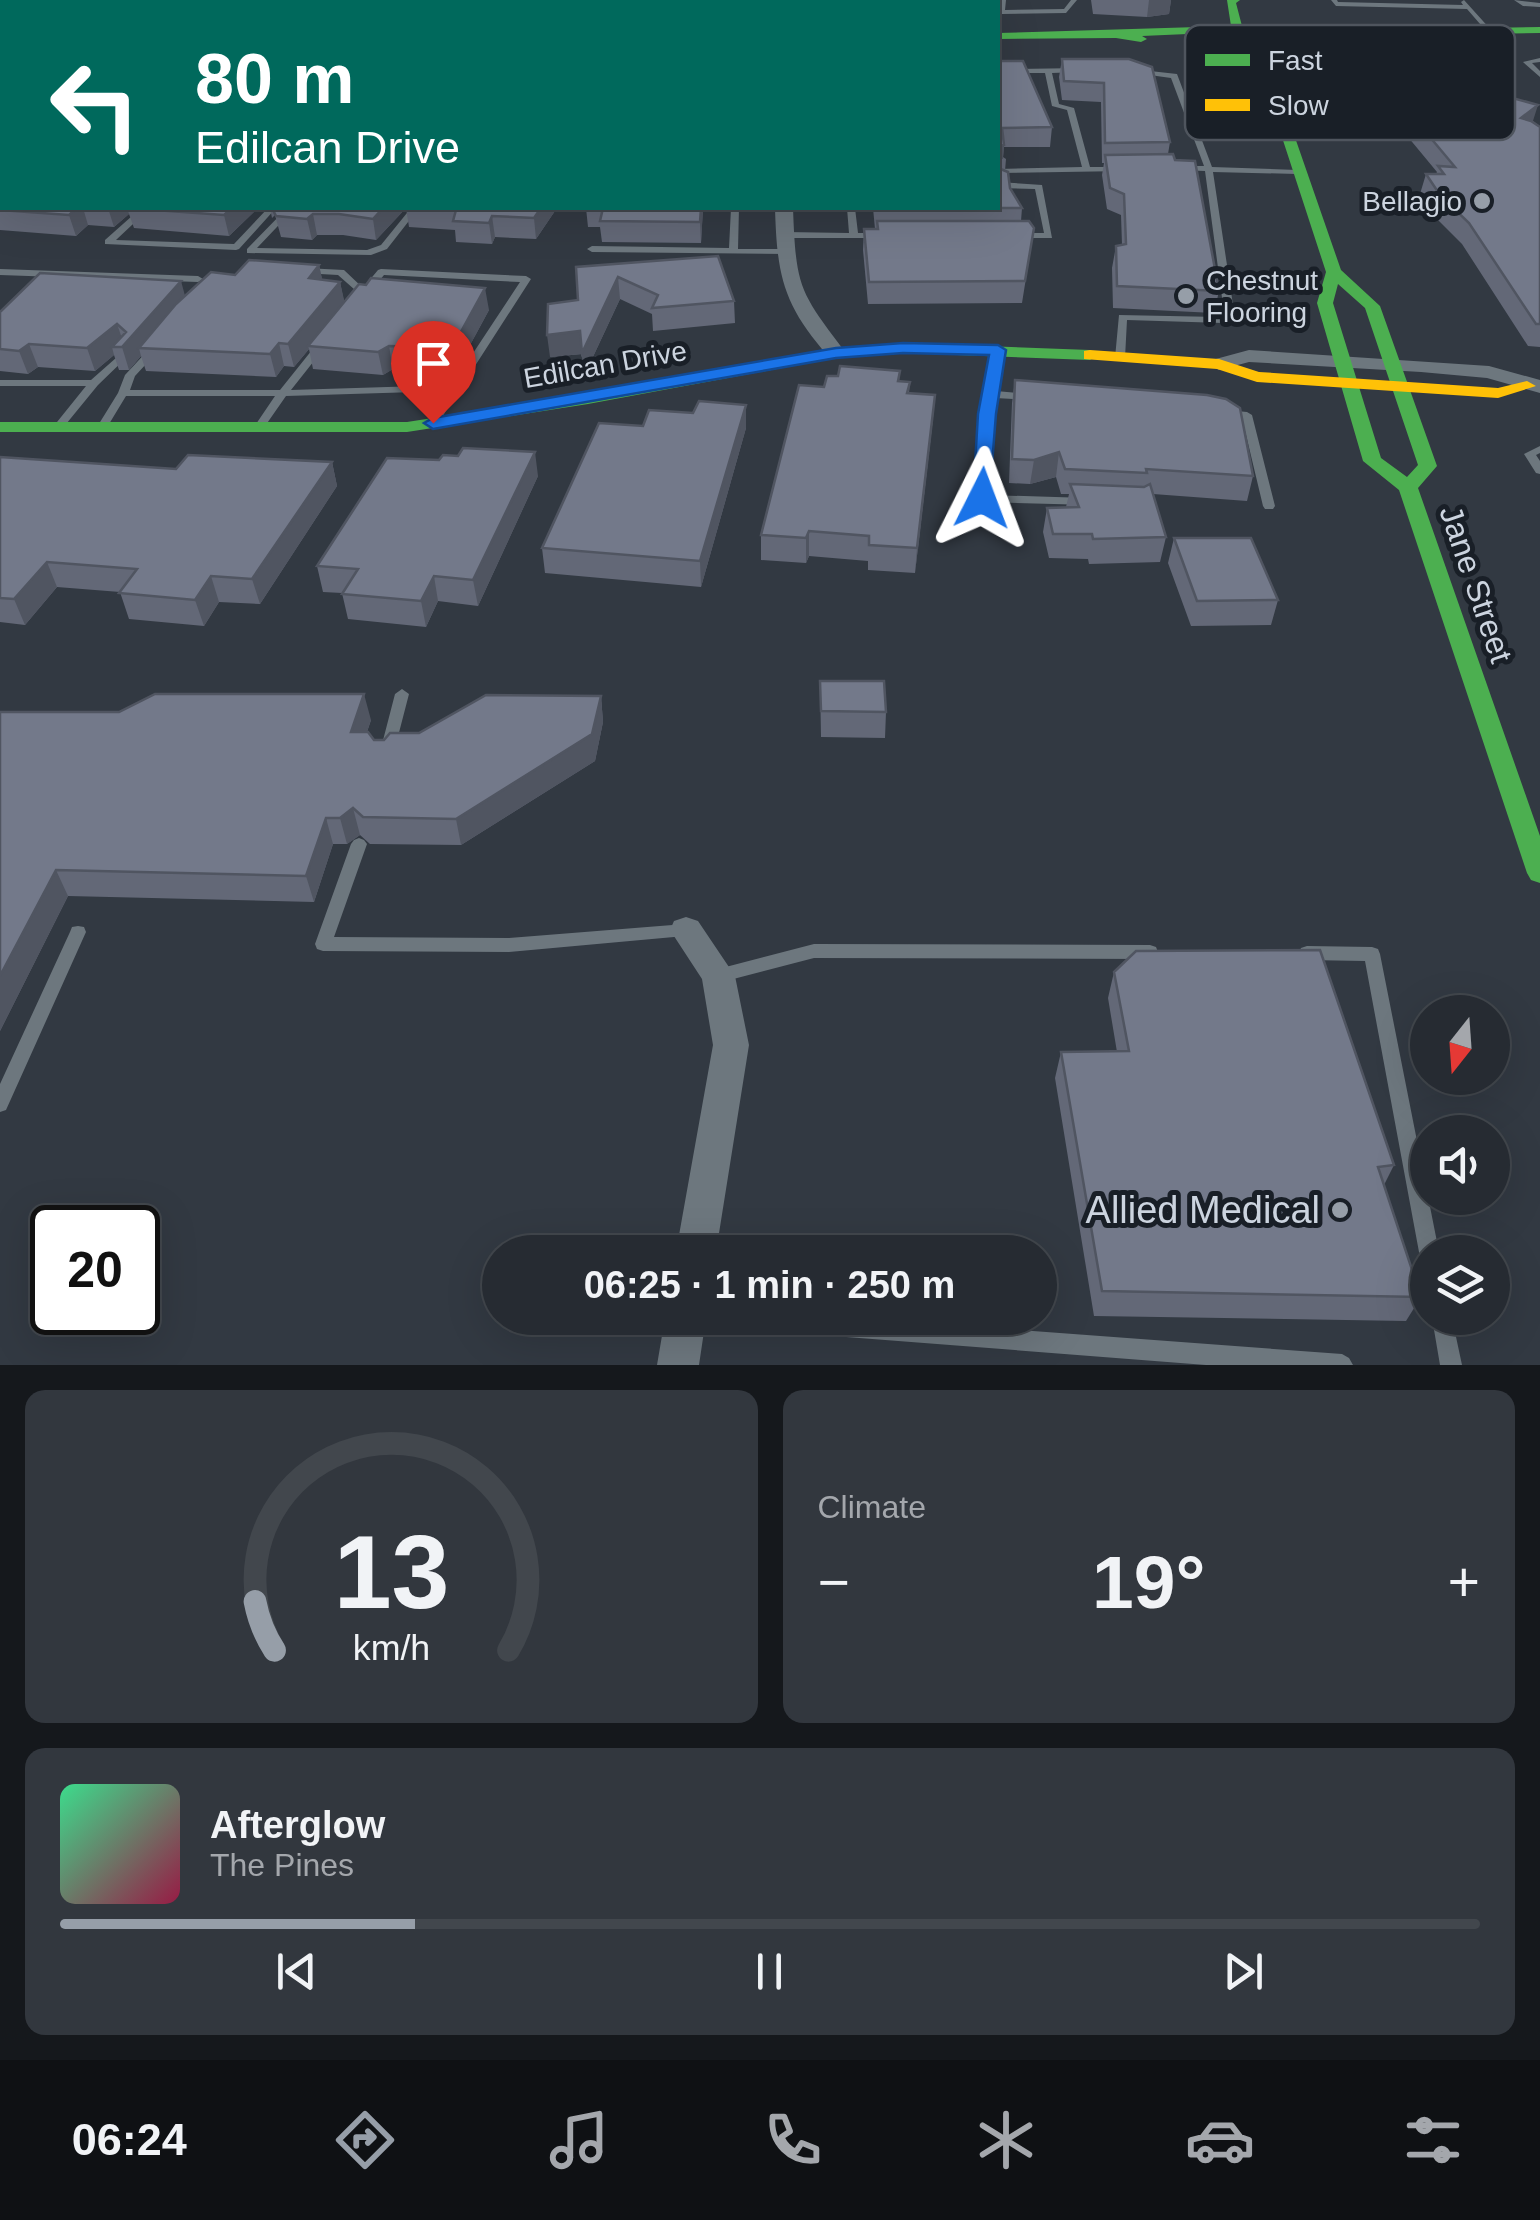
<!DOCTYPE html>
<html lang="en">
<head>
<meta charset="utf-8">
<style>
	:root { --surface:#262b32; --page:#32373e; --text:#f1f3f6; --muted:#a4a7ac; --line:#42474d; --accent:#969ea8 }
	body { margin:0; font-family:Helvetica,sans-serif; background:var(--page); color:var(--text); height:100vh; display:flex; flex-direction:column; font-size:38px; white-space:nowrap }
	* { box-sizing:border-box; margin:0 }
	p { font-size:32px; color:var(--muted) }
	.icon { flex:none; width:55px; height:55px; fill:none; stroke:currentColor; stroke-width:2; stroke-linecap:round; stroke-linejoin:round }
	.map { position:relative; height:1365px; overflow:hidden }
	.side { display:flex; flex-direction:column; gap:25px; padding:25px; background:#15181c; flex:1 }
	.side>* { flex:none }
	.banner { position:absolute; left:0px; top:0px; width:1000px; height:210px; box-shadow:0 10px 40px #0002,0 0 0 2px var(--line); background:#00695c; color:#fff; overflow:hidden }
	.needle { width:65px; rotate:197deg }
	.buttons { position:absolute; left:1410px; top:995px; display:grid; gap:20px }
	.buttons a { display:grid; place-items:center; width:100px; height:100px; border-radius:50%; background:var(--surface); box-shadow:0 10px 40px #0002,0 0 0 2px var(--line); font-size:50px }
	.speed { position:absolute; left:30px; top:1205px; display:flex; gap:20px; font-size:50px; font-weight:700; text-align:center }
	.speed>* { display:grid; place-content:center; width:130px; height:130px; border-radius:50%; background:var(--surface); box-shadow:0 10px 40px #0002,0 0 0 2px var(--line); line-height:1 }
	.speed .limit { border:5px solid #111; border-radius:15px; background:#fff; color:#111 }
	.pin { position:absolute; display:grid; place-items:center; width:85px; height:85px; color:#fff; margin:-102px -42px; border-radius:50% 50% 50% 0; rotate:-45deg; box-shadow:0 0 10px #0007 }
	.pin .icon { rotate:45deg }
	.me { position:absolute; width:110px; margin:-55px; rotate:3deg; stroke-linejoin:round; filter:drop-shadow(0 0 8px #0008) }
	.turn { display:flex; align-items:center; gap:35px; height:210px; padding:0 30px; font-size:45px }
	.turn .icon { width:130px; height:130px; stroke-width:2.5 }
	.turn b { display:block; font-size:70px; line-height:85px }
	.big { font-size:75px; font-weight:700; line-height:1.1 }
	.side .card { flex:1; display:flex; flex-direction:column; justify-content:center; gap:15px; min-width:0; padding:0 35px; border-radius:20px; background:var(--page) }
	.side .dial { align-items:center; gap:0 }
	.dial svg { height:260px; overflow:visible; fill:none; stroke:var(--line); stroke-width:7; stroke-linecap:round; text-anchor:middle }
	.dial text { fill:var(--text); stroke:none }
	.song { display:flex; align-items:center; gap:30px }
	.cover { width:120px; height:120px; border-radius:15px; background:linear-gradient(135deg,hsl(150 70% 55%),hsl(340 70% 35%)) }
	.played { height:10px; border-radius:5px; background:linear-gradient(90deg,var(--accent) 25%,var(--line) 25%) }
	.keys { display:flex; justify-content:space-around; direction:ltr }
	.heat { display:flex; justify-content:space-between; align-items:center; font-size:55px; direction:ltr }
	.side .tiles { flex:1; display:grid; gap:25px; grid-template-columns:1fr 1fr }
	.card:last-child { grid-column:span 2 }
	.trip { position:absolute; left:482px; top:1235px; width:575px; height:100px; border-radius:50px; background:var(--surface); box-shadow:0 10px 40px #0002,0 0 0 2px var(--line); font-weight:700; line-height:100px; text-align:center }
	.tab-bar { display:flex; height:160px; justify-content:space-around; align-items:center; background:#0f1114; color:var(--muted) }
	.tab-bar .icon { width:70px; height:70px }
	.tab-bar .active { color:var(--accent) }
	.tab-bar b { font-size:45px; color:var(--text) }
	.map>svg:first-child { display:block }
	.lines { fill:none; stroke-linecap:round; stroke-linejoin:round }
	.path { stroke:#697078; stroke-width:2.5; stroke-dasharray:5 2.5; stroke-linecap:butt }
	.lane { fill:#6d777e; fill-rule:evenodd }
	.street { fill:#6d777e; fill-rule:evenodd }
	.fast { fill:#4caf50; fill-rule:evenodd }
	.slow { fill:#ffc107; fill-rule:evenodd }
	.wall { fill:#636877 }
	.shaded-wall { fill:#505561 }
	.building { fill:#73798a; stroke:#505561; stroke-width:2.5 }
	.route { fill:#1a73e8; stroke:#114b97; stroke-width:2.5 }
	.poi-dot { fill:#969ea8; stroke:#191f27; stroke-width:4 }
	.labels { text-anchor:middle; stroke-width:10; stroke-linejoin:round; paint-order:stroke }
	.far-poi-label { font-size:28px; fill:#ccd4df; stroke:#191f27; text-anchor:end }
	.far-street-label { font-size:28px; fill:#ccd4df; stroke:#191f27 }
	.street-label { font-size:32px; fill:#ccd4df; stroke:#191f27 }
	.near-poi-label { font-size:38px; fill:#ccd4df; stroke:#191f27; text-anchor:end }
	.key { fill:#191f27; stroke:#4f555e; stroke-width:2.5 }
	.key-label { font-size:28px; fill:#ccd4df }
</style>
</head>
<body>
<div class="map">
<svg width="1540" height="1365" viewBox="0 0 1540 1365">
	<rect width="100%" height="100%" fill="#323942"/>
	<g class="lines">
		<path class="path" d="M1340 53 1363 64"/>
		<path class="lane" d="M563 0H570L568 2H562Z
			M598 0H605L603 2H597Z
			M637 0H644L642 2H636Z
			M822 0H828V2H822Z
			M980 0H986V2H980Z
			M1000 0H1006L1005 10 1064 9 1071 0H1077L1066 13 1002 14 999 12Z
			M1331 0H1337L1338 2 1463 5 1461 2 1464 0 1492 31 1487 32 1467 9 1336 6Z
			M1514 0 1540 3V7L1523 6Z
			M1540 58V62L1532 63 1540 71V77L1523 62Z
			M1082 68 1079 72 1052 73 1059 104 1074 108 1090 167H1122L1126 169 1125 171 998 173V169L1082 167 1067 110 1052 106 1045 73H1010L1006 71 1010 69Z
			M1132 69 1177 74 1212 167 1297 170 1301 172 1297 174 1213 172 1233 305 1228 320 1223 323 1127 320 1125 358 1120 361 1115 358 1119 315 1219 317 1223 305 1205 171 1178 170 1174 168 1178 166H1204L1171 78 1135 73Z
			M998 182 1042 185 1052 238H1012L1011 236 1015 233H1044L1035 189 998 188Z
			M141 208H150L116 240 234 244 268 208H276L239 249 236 250 105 244V240Z
			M287 208H295L257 248 367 250 381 245 411 208H419L387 249 371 255 247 253V249Z
			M731 208H739L738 249H785L788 250V254L592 252 587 249 592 246 729 248Z
			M847 208H855L858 233H879L883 236 882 238H785L781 235 785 232 849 233Z
			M305 268 344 270 363 288 378 270 381 269 526 276 531 279 437 425H429L428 423 448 391 286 396 263 429 259 430 254 427 275 396H126L106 429H98L97 427 118 393 125 375 150 348 154 347 159 350 135 376 130 390H280L316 345 320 344 325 347 291 390 452 385 520 282 384 275 368 294 363 297 338 275 302 273 300 271Z
			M0 269 198 276 203 279 198 282 0 275Z
			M998 347 1003 350 996 391 1030 394 1035 397 1030 400 995 398 988 495 1087 498 1091 499 1093 502 1091 505 982 502 976 498 985 394 993 350Z
			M125 350 130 353 129 355 98 385 62 429 58 430 53 427 86 386H0V380H91Z
			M1226 410 1247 412 1252 415 1275 506 1273 509H1265L1263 506 1242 418 1222 415V411Z
			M1540 446V453L1536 455 1540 461V474L1536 473 1524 454Z
			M402 689 409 694 395 748 388 753 381 748 395 694Z
			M359 838 364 840 367 844 334 937 509 938 685 924 691 925 693 930 691 935 685 936 509 952 323 951 317 949 315 944 351 844 354 840Z
			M78 926 84 927 86 932 6 1110 0 1112V1084L70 932 72 927Z
			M814 944 1150 945 1156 947 1158 952 1156 957 1150 959 814 958 718 983 712 981 710 976 712 971 718 969Z
			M1307 946 1372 947 1378 949 1380 954 1439 1252H1428V1261L1422 1259 1419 1252 1365 961 1307 960 1301 958 1299 953 1301 948Z
			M721 1318H858L1342 1354 1349 1358 1353 1365H1206L731 1328 724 1325Z
			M1432 1318H1452L1462 1365H1440Z"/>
		<path class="street" d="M0 130H2V140H0Z
			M775 208H793C796 288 799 291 846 353L843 357H829C783 305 777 276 775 208Z
			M1249 350 1489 366 1540 380V393L1487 378 1421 372 1249 362 1219 370 1209 364 1212 360Z
			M686 917 698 921 735 976 749 1045 716 1252H676L713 1045 702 979 670 930 674 921Z
			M665 1318H706L699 1365H657Z"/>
		<path class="fast" d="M1227 0H1240L1236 3 1242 26 1373 30 1540 27V33L1373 36 1244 33 1253 65 1274 77 1341 270 1380 306 1437 466 1418 488 1540 836V883L1531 880 1527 873 1399 490 1363 461 1317 303 1326 272 1263 79 1242 67 1233 32 1142 36 1147 39 1141 42 1116 38 998 39V33L1231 26ZM1338 284 1365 308 1418 465 1407 477 1381 458 1333 303Z
			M2 107V116L0 117V108Z
			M903 343 1090 350 1098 355 1090 360 903 353 836 358 588 404 407 432H0V422H407L588 394 836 348Z"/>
		<path class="slow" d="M0 47H2V53H0Z
			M1090 350 1219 359 1259 372 1498 388 1527 381 1536 386 1498 398 1257 382 1217 369 1084 359V351Z"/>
	</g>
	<path class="wall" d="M176 0H552V2H173Z
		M659 0H820H799V2H659Z
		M831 0H974L973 2H832Z
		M1091 0H1171L1169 14 1147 17 1093 14Z
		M1390 49 1478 68 1482 75 1493 85 1506 89 1504 96 1540 127V347L1528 346 1462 244 1434 216 1420 194 1426 174H1436L1437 172 1408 137 1411 126 1403 115 1405 107 1395 93 1398 81 1385 67Z
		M1062 59H1129L1170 142 1168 154 1219 291 1214 313 1113 308 1112 268 1116 246 1122 245 1121 215 1107 209 1102 175 1104 163H1102L1101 102 1062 100 1059 77Z
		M998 61 1052 127 1050 147H1004L1003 157 1006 159 1005 171 1010 188 1022 208 1021 221 1034 228 1022 303 868 304 863 250 864 229H875L873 208H998Z
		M0 152 2 208H258L229 236 134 228 129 214 114 227 88 225 76 236 0 230Z
		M270 208H557L536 239 495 237 492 244 456 242 455 230 409 227 406 208 376 240 343 235H317L312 240 281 237 275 215 272 218Z
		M586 208H703L701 243 602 242 600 227H588Z
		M319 265 322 280 340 282 344 302 489 310 456 371 393 369 383 375 313 369 309 349 294 367 284 366 276 377 146 371 141 356 129 370H119L114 355 95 371 38 367 28 374 0 371V312L185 296 235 275Z
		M576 267 734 301 735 323 653 331 652 314 620 299 584 376 582 354 550 357 578 300Z
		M900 371 899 381 910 382 909 393 933 418 915 573 868 570V561L809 556 806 563 761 560V535L824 387Z
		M1015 380 1253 476 1247 501 1153 494 1166 537 1160 562 1089 564 1088 559 1049 558 1043 532 1047 508 1066 507 1069 494H1061L1056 477 1030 484 1009 483 1012 403Z
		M643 426 746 428 701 587 545 573 542 548Z
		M0 457 176 469 332 462 337 486 260 604 219 602 204 626 129 619 120 592 57 587 25 625 0 622Z
		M538 476 478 606 438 601 426 627 348 619 342 593 323 592 317 566Z
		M1174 538 1278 600 1271 625 1191 626 1168 563Z
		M820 681 886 712 885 738 821 737Z
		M601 696 603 722 595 761 461 845 370 844 360 835 347 844H333L314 902 68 896 0 1031V712L371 720 367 732 374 740H384Z
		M1114 972 1394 1165 1384 1185 1421 1297 1406 1321 1094 1316 1055 1078 1061 1052H1117L1108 998Z"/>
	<path class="shaded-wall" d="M1149 0H1171L1169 14 1147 17Z
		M1538 105 1532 124 1521 118Z
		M1004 145 1003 159H998V146Z
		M77 208H83L88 225 76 236 69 215Z
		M108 208H137H127L129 214 114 227Z
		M232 208H258L229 236 224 215Z
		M383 208H406L376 240 373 219Z
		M541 208H557L536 239 534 218Z
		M701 208H703L701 243 700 222Z
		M313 214 317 235 312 240 307 219Z
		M492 216 495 237 492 244 489 223Z
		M319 265 324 287 309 278Z
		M618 277 620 299 584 376 582 354 550 357 547 335Z
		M181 281 187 303 139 348 141 356 129 370 122 347H112L114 355 95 371 87 348 117 324 124 344Z
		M340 282 345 304 308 346 309 349 294 367 288 344Z
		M485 288 489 310 456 371 452 348Z
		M279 343 284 366 276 377 270 354Z
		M29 344 38 367 28 374 19 351Z
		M389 346 393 369 383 375 378 352Z
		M935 395 933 418 915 573 917 548Z
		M746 405V428L701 587 700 561Z
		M535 452 538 476 478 606 473 580Z
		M1059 452 1056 477 1030 484 1034 460Z
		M332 462 337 486 260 604 252 579Z
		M809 531V556L806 563V538Z
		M47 562 57 587 25 625 14 599Z
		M211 576 219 602 204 626 195 600Z
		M434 576 438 601 426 627 421 601Z
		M364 694 371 720 358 758 351 732Z
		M601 696 603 722 595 761 461 845 456 819Z
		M353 808 360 835 347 844 340 818Z
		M326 818 333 844 314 902 306 876Z
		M56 870 68 896 0 1031V976Z"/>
	<path class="building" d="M176 0H230L228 2H173Z
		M1390 49 1467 50 1481 60 1476 67 1484 69 1479 75 1495 78 1493 85 1506 89 1498 94 1538 105 1521 118 1531 121 1540 127V324H1536L1469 223 1440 195 1426 174H1444L1438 166 1455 167 1414 118H1427L1408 96 1415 95 1400 74H1415Z
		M1062 59H1129L1152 67 1170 142 1105 143 1104 83 1064 81Z
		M998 61H1023L1052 127 1002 128 1004 145 998 146Z
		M0 152 2 153V208H77L69 215 0 210Z
		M1173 154 1175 160 1195 161 1219 291 1117 286 1116 246 1126 244 1124 194 1110 188 1105 155Z
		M998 168 1008 172 1010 188 1022 208H876H998Z
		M127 208H232L224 215Z
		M276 208H383L373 219 339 214H313L307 219 276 216 273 210Z
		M423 208H541L534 218 492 216 489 223 453 221 456 210Z
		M603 208H701L700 222 600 221Z
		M877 221H1029L1034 228 1025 281 869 282 864 229H878Z
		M718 256 734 301 652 308 658 295 618 277 582 353 580 331 547 335 548 304 578 300 576 267Z
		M249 260 319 265 309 278 340 282 288 344 279 343 270 354 139 348 176 304 211 272 235 275Z
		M40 273 181 281 122 347H112L126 332 117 324 87 348 29 344 19 351 0 349V312Z
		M371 278 485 288 452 348 389 346 378 352 308 346 359 284 366 285Z
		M840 366 900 371 898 381 910 382 907 393 935 395 917 548 869 545V536L809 531 806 538 761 535 799 385 824 387 827 376H838Z
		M1015 380 1207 395 1226 399 1240 408 1253 476 1146 469 1147 473 1065 469 1059 452 1034 460 1012 459Z
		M699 401 746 405 700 561 542 548 599 423 643 426 649 410 693 413Z
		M463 448 535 452 473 580 434 576 421 601 342 594 358 569 317 566 387 458 439 460 443 455 458 456Z
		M188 455 332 462 252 579 211 576 195 600 119 593 137 569 47 562 14 599 0 598V457L176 469Z
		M1070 484 1144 487 1150 484 1166 537 1093 539 1092 534H1053L1047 508 1079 507Z
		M1174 538H1251L1278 600 1197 601Z
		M820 681H884L886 712 821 711Z
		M155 694H364L351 732H368L374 740H384L390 733H419L486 695 601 696 592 734 456 819 363 817 353 808 340 818H326L306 876 56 870 0 976V712H119Z
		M1320 950 1394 1165 1378 1167 1421 1297 1102 1291 1061 1052 1129 1051 1114 972 1136 951Z"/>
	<path class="route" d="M903 343 998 345 1006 350 996 414 989 503 982 504 973 498 978 414 989 355 903 353 836 358 433 429 424 423 433 418 836 348Z"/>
	<g class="poi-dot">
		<circle cx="1482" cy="201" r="10"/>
		<circle cx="1186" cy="296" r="10"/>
		<circle cx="1340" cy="1210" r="10"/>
	</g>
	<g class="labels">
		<g class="far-poi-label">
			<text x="1462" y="211">Bellagio</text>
			<text x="1206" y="290" text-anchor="start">Chestnut<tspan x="1206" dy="32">Flooring</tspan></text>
		</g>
		<g class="far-street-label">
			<text transform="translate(605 364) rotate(-10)" y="10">Edilcan Drive</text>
		</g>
		<g class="street-label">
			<text transform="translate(1476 584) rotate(71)" y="11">Jane Street</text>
		</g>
		<g class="near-poi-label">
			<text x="1320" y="1223">Allied Medical</text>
		</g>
	</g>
	<rect x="1185" y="25" width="330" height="115" rx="15" class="key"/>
	<rect x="1205" y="54" width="45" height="12" fill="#4caf50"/>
	<rect x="1205" y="99" width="45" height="12" fill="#ffc107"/>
	<g class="key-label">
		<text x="1268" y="70">Fast</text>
		<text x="1268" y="115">Slow</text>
	</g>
</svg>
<div class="buttons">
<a><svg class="needle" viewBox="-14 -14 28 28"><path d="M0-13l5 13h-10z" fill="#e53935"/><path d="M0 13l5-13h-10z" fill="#a4a7ac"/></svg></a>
<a><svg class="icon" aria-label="sound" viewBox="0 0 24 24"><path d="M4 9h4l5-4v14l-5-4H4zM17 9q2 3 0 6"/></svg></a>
<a><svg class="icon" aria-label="layers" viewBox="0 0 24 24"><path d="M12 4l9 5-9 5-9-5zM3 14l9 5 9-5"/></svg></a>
</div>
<div class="speed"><div class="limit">20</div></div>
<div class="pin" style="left:433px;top:423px;background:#d93025"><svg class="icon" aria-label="arrive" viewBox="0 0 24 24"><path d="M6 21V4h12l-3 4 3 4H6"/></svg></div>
<svg class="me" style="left:982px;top:498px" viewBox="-20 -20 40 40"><path d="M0-17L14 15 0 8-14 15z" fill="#1a73e8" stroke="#fff" stroke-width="4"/></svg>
<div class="trip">06:25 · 1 min · 250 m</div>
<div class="banner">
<div class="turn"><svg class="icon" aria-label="left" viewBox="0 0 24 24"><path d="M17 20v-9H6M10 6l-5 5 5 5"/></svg><div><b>80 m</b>Edilcan Drive</div></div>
</div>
</div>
<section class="side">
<div class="tiles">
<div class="card dial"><svg viewBox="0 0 100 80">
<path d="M14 69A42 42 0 1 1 86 69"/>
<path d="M14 69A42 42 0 0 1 8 54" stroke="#969ea8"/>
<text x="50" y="56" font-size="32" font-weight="700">13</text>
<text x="50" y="72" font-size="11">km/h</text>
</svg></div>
<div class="card"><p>Climate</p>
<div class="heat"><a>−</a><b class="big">19°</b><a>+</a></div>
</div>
<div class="card">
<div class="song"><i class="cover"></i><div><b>Afterglow</b><p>The Pines</p></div></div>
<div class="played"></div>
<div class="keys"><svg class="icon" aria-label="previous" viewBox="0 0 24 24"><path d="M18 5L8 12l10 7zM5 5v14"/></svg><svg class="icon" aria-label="pause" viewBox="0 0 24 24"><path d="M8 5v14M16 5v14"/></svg><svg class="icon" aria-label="next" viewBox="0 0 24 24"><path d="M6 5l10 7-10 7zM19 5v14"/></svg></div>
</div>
</div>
</section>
<nav class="tab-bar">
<b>06:24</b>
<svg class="icon active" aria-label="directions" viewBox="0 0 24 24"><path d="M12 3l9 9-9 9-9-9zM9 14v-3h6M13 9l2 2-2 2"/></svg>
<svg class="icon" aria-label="music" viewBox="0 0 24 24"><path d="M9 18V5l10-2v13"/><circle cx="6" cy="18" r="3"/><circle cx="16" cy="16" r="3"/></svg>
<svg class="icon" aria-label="phone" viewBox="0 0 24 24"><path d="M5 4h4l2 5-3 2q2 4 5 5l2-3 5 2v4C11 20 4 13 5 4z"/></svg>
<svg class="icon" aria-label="climate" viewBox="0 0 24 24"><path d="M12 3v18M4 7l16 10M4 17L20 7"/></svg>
<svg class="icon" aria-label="car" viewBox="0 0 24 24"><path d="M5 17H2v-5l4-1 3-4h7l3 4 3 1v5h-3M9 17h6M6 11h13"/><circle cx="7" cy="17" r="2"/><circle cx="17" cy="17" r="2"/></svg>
<svg class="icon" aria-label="filters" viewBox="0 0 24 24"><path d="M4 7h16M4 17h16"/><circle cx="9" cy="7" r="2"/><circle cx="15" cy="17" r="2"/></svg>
</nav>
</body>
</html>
